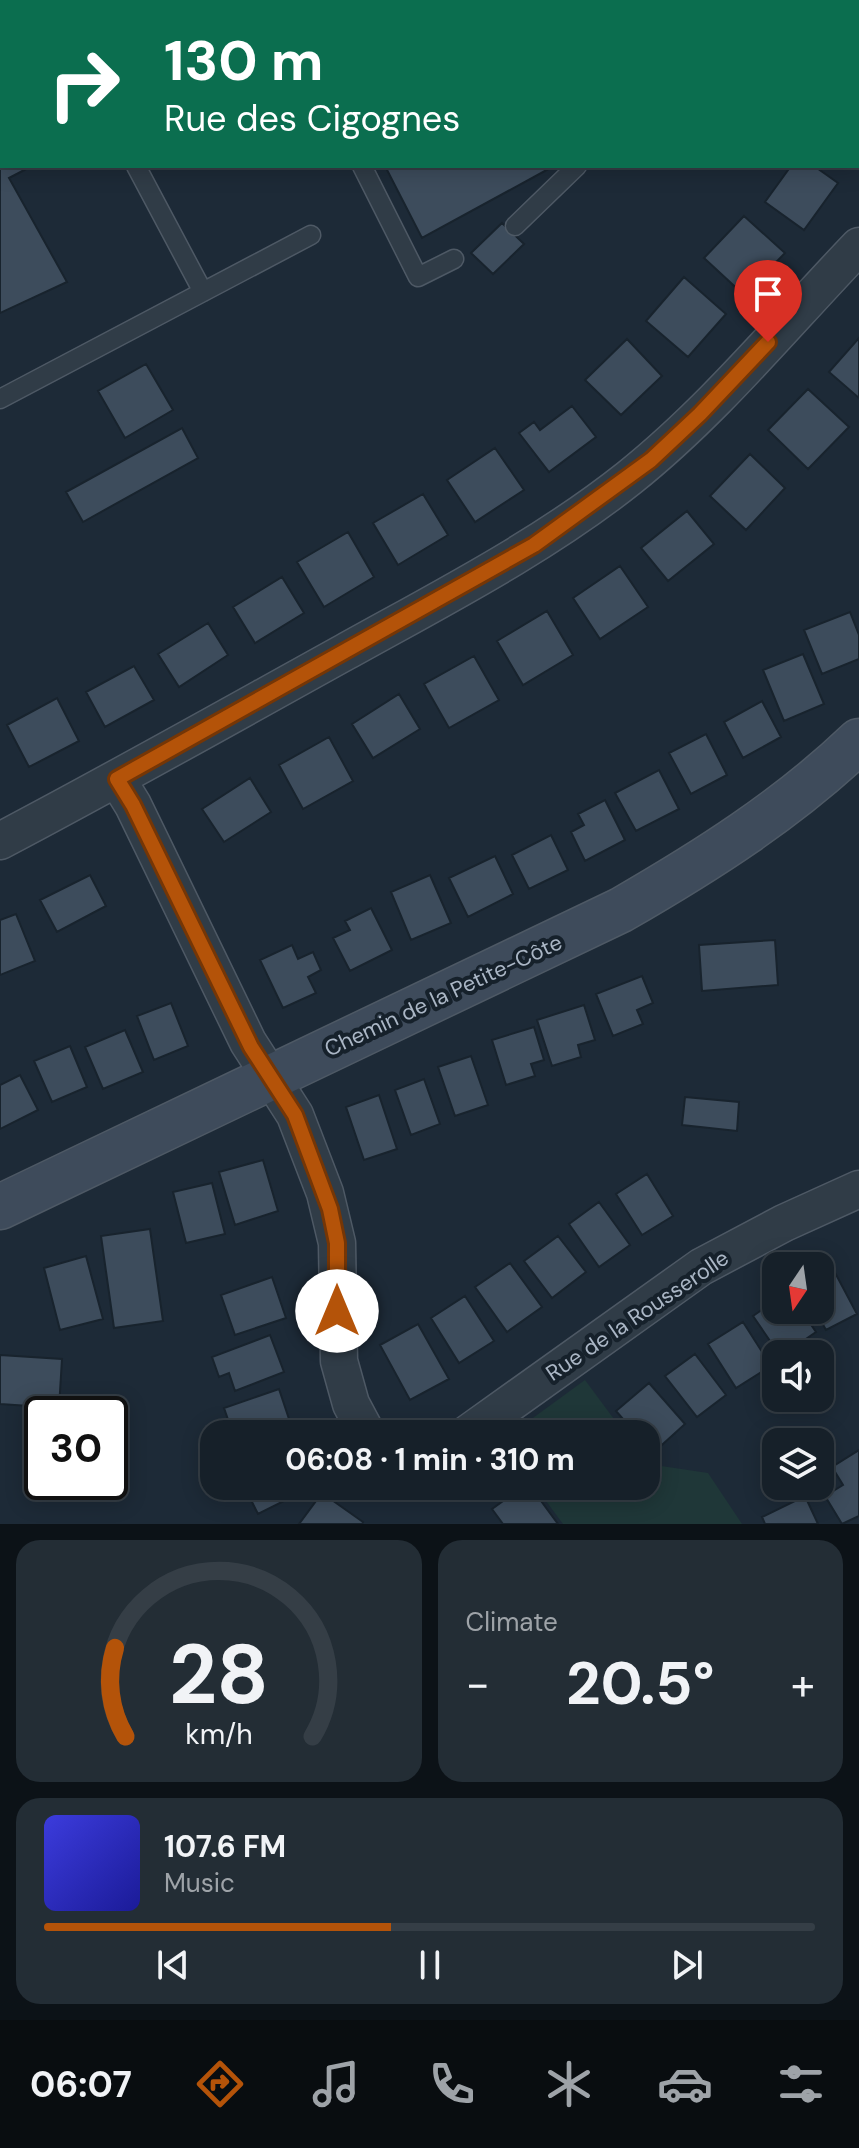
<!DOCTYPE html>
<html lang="en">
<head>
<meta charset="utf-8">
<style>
	:root { --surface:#162029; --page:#232d35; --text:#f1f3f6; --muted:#9ea3a8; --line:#353e46; --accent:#b45309 }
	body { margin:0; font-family:"DM Sans",sans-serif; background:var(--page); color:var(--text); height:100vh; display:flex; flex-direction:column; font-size:30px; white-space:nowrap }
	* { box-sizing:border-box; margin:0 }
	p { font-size:26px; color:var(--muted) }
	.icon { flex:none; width:44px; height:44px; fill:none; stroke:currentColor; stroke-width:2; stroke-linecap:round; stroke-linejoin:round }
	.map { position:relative; height:1524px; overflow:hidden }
	.details { display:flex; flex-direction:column; gap:16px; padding:16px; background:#0c1217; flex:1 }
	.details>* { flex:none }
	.top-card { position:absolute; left:0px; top:0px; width:860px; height:168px; box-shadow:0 4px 20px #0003,0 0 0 2px var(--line); background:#0b6e4f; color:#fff; overflow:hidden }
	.needle { width:52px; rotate:193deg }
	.buttons { position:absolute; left:762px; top:1252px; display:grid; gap:16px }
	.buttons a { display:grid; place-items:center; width:72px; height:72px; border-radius:16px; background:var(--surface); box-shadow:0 4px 20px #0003,0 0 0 2px var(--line); font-size:40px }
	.speed { position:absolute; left:24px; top:1396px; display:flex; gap:16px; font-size:40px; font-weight:700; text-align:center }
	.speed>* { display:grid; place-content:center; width:104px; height:104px; border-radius:50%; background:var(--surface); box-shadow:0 4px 20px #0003,0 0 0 2px var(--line); line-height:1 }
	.speed .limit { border:4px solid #111; border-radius:12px; background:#fff; color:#111 }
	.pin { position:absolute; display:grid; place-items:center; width:68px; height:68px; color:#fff; margin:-82px -34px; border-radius:50% 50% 50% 0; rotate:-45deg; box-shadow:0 0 8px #0007 }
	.pin .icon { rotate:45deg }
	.me { position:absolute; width:88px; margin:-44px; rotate:0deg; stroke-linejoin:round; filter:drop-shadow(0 0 6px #0008) }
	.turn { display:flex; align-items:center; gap:28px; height:168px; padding:0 32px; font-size:36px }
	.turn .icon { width:104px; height:104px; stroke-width:2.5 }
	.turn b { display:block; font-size:56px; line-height:68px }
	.big { font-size:60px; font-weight:700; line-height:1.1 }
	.details .widget { flex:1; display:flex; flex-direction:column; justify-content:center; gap:12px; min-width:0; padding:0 28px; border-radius:24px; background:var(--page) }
	.details .dial { align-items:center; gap:0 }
	.dial svg { height:208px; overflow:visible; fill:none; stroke:var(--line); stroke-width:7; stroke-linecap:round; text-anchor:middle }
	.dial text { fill:var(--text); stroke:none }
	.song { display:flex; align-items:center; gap:24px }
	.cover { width:96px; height:96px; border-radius:12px; background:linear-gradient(135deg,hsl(240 70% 55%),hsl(240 70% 35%)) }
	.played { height:8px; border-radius:4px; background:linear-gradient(90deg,var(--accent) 45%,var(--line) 45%) }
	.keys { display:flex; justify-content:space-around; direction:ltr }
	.heat { display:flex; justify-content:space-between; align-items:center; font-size:44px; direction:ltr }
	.details .tiles { flex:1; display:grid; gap:16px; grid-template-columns:1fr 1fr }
	.widget:last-child { grid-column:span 2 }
	.trip { position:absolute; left:200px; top:1420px; width:460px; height:80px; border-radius:24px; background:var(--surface); box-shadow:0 4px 20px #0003,0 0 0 2px var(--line); font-weight:700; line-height:80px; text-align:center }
	.dock { display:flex; height:128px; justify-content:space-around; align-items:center; background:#090d10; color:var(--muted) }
	.dock .icon { width:56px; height:56px }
	.dock .current { color:var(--accent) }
	.dock b { font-size:36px; color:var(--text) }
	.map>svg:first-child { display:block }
	.green { fill:#1f3738 }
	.building { fill:#3d4c5c; stroke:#18232d; stroke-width:2 }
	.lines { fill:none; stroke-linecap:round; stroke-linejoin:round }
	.lane-casing { stroke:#4e5965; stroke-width:21 }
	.street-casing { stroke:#4e5965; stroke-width:39 }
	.secondary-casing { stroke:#4e5965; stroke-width:47 }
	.lane { stroke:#303c47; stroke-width:18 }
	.street { stroke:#303c47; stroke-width:36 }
	.secondary { stroke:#3e4b5b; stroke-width:44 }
	.route-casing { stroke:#753606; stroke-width:20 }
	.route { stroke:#b45309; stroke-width:14 }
	.labels { text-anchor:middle; stroke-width:8; stroke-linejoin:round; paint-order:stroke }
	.street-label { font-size:22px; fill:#aab6c5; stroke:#16212b }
</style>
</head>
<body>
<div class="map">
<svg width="859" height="1524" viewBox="0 0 859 1524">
	<rect width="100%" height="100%" fill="#1d2a37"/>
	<path class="green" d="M585 1380 625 1434H511Z
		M646 1462 648 1464 708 1473 742 1524H563L535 1486H646Z"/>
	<path class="building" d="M300 0H474L475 2H301Z
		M0 71 2 166H32L9 178 67 282 0 313Z
		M385 166H554L422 238Z
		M791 166H814L838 183 804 230 765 202Z
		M744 216 785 253 744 295 704 258Z
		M502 223 524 244 493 274 471 253Z
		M684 277 726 314 688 357 646 321Z
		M859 338V398L829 372Z
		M627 339 662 376 621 415 585 380Z
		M146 364 173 410 125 438 98 391Z
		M808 389 849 427 808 469 768 430Z
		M572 406 596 437 549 472 519 433 534 422 540 430Z
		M182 428 198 458 83 522 66 492Z
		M495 448 524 490 475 522 447 480Z
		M750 454 785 488 746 530 710 496Z
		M423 494 448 535 398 565 373 523Z
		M687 511 714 544 668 581 641 548Z
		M348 532 374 577 324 607 297 562Z
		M620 566 648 607 600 639 573 598Z
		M282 577 304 613 255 643 233 607Z
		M547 611 573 655 523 685 497 641Z
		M850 612 859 635V659L822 674 804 630Z
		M208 623 228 655 179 687 158 654Z
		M803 654 824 704 784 721 763 670Z
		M474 656 499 700 449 728 424 684Z
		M134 666 154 700 105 727 86 692Z
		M399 694 420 729 373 758 352 724Z
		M57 698 79 741 29 767 7 725Z
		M762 701 781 737 743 758 724 722Z
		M706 734 727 775 691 794 669 753Z
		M329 737 353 781 303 809 279 765Z
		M659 770 679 809 636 831 615 793Z
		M250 778 271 812 224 842 202 809Z
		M605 800 625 840 585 861 571 832 584 825 578 814Z
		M551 835 568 870 529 889 512 855Z
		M495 856 513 894 468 917 449 878Z
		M90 875 106 906 57 932 40 900Z
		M430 875 451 923 411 940 391 892Z
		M371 908 392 950 350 971 333 938 350 930 345 921Z
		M16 914 35 961 0 975V920Z
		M775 940 778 985 702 991 699 945Z
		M292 945 298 959 313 952 321 970 308 977 316 993 283 1008 260 960Z
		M642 976 653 1003 637 1010 643 1024 613 1036 596 994Z
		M171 1003 188 1046 154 1060 137 1016Z
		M584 1005 595 1040 578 1045 581 1057 552 1066 537 1020Z
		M534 1027 544 1060 531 1064 535 1076 506 1085 492 1040Z
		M125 1030 143 1072 103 1089 85 1047Z
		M70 1046 87 1087 52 1102 34 1061Z
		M471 1056 488 1105 455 1116 438 1067Z
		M20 1075 38 1110 0 1129V1085Z
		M424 1079 440 1124 411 1135 395 1090Z
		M379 1095 397 1149 364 1160 346 1107Z
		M685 1097 739 1102 737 1131 682 1125Z
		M263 1160 278 1211 235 1225 219 1172Z
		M647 1174 673 1216 642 1235 616 1194Z
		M212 1183 225 1234 186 1243 173 1192Z
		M599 1202 630 1245 599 1267 569 1224Z
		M150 1229 163 1321 114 1328 101 1236Z
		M558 1236 586 1272 552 1298 524 1261Z
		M86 1256 103 1319 60 1330 44 1268Z
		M510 1263 542 1307 507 1332 475 1287Z
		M832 1267 857 1314 826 1330 815 1310H820V1274Z
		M272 1277 286 1318 235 1335 221 1295Z
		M465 1296 494 1341 459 1363 431 1318Z
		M776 1300V1310H801L816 1332 784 1354H779L753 1316Z
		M743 1322 771 1366 736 1388 708 1344Z
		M418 1324 449 1379 410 1400 380 1345Z
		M270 1335 284 1372 235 1391 229 1373 219 1377 212 1357Z
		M695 1354 726 1395 697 1417 665 1376Z
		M0 1355 62 1359 59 1408 0 1404Z
		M649 1383 685 1424 653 1453 646 1445V1434H636L616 1411Z
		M279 1389 293 1431 283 1434H233L224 1408Z
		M859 1450V1516L842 1524 825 1496 843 1485 832 1467Z
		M244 1486H307L308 1489 258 1514Z
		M524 1486H530L558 1524H503L492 1509Z
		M322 1493 363 1522 362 1524H299Z
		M805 1496 818 1524H765L762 1517Z"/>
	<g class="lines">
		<g class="lane-casing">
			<path id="lane" d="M49 0 50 2
				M278 0 279 2
				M602 0 603 2
				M721 2 725 0
				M136 166 203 292
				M362 166 418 277 454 259
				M515 226 577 166
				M0 399 311 235"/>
		</g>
		<g class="street-casing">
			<path id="street" d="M117 779 133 805 248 1042 295 1115 325 1193 337 1243 339 1361 351 1404 367 1434
				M0 841C116 780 231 715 345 652 442 598 542 547 629 478 714 410 784 324 859 246
				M467 1434 701 1267 784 1223 859 1189"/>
		</g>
		<g class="secondary-casing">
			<path id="secondary" d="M0 1207 621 910C706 861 788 809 859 741"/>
		</g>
		<use href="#lane" class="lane"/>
		<use href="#street" class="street"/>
		<use href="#secondary" class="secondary"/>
	</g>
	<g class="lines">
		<g class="route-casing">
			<path id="route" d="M337 1311V1243L330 1209 295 1115 251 1047 133 805 117 779 534 545 651 460 700 414 768 342"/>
		</g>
		<use href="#route" class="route"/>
	</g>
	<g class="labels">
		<g class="street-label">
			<text transform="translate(443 995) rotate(-25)" y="8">Chemin de la Petite-Côte</text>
			<text transform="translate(637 1315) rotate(-34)" y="8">Rue de la Rousserolle</text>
		</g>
	</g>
</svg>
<div class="buttons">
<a><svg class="needle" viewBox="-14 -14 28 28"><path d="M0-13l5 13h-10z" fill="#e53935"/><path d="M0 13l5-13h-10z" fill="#9ea3a8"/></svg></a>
<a><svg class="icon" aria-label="sound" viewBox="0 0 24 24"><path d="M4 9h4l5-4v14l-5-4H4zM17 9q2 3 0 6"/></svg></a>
<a><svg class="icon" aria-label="layers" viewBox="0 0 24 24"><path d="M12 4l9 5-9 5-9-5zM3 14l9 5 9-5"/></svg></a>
</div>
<div class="speed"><div class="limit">30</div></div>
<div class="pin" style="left:768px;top:342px;background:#d93025"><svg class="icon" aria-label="arrive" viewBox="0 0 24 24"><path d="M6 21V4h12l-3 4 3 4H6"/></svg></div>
<svg class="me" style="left:337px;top:1311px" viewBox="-20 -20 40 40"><circle r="19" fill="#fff"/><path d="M0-13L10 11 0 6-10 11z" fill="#b45309"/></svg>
<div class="trip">06:08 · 1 min · 310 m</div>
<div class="top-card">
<div class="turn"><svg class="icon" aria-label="right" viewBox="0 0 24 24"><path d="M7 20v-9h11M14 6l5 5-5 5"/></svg><div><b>130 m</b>Rue des Cigognes</div></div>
</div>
</div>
<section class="details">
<div class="tiles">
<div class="widget dial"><svg viewBox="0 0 100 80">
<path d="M14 69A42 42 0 1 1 86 69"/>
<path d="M14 69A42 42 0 0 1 10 35" stroke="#b45309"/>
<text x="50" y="56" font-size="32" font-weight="700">28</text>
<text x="50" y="72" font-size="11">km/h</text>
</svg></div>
<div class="widget"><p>Climate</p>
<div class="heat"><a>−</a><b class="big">20.5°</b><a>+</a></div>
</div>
<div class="widget">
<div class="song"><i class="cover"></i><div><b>107.6 FM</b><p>Music</p></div></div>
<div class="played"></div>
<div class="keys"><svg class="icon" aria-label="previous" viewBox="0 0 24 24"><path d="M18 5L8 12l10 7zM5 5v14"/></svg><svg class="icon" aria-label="pause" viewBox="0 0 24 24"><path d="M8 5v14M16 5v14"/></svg><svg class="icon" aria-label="next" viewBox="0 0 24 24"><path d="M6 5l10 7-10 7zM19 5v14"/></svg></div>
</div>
</div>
</section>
<nav class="dock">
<b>06:07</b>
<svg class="icon current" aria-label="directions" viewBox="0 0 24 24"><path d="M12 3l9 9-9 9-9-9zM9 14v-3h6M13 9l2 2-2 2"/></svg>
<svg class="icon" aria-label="music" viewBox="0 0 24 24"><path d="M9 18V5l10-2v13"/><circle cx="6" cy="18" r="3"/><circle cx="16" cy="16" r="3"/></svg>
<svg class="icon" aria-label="phone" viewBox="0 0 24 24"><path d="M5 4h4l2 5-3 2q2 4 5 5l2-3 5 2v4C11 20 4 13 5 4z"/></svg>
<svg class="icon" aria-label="climate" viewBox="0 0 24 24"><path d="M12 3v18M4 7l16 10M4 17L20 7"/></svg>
<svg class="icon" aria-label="car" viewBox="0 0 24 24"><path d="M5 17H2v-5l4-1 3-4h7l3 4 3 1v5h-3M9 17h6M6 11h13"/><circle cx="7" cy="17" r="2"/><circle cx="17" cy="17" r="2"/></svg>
<svg class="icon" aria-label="filters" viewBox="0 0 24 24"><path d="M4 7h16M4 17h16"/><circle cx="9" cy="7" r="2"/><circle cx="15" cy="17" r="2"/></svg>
</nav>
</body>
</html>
